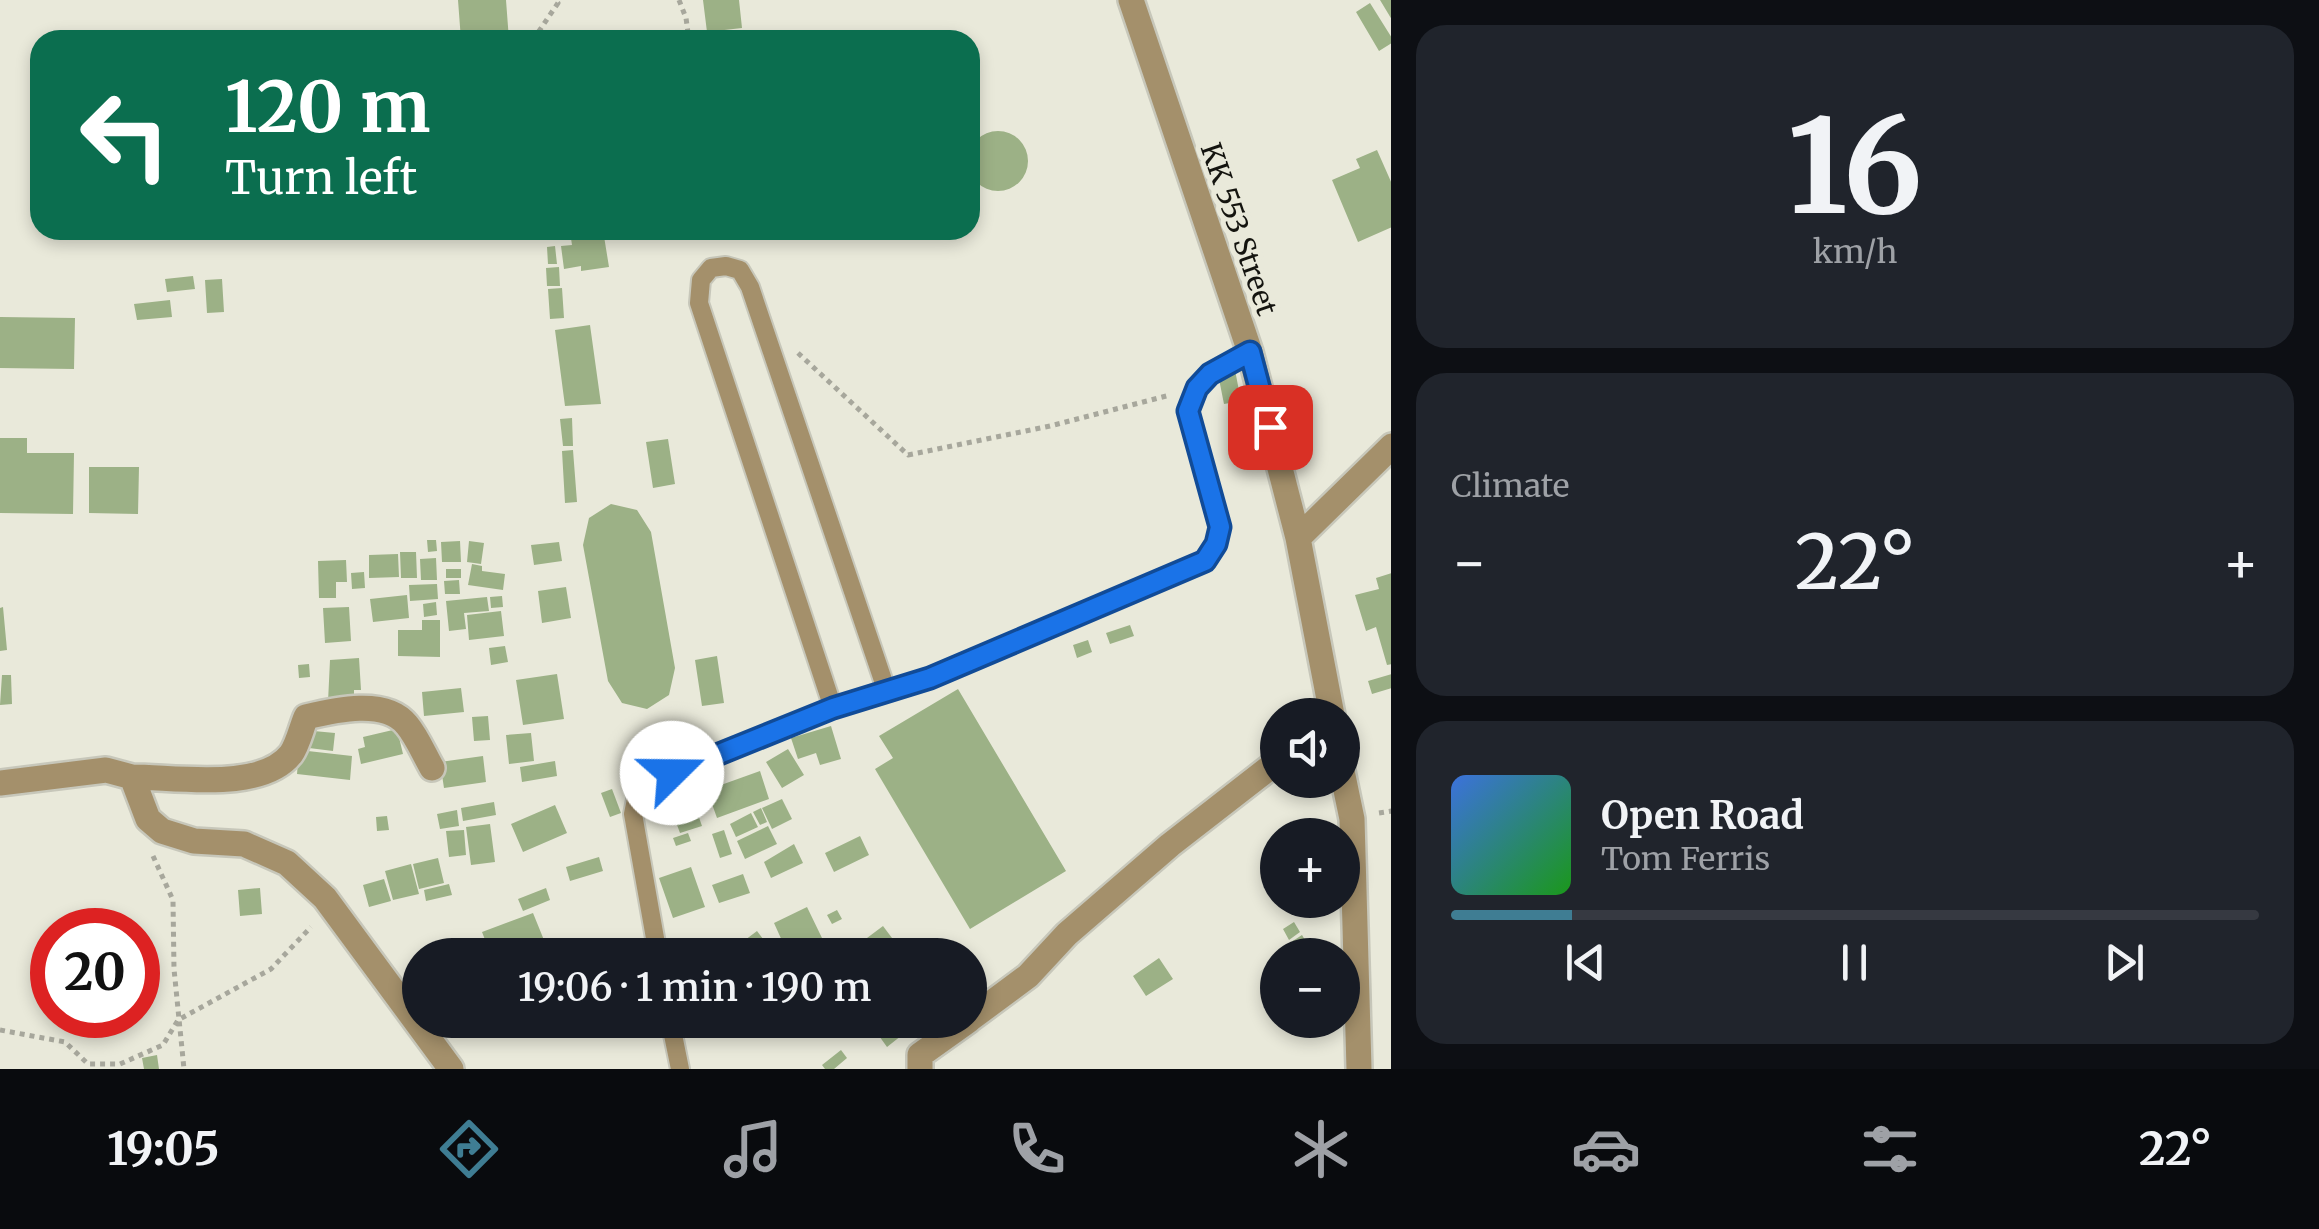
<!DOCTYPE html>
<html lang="en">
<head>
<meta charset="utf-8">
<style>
	:root { --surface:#171b24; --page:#20242c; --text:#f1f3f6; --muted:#9ea1a6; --line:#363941; --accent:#3f7d93 }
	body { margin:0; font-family:Merriweather,serif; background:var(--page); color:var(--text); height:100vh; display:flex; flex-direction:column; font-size:38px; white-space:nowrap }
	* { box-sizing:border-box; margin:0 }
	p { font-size:32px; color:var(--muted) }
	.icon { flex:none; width:55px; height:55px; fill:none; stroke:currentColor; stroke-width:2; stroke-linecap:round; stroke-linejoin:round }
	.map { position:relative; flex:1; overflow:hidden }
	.side { display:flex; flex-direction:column; gap:25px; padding:25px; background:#0d0f14; width:928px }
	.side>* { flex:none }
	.top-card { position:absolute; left:30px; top:30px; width:950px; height:210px; border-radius:30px; box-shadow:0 5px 15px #0003; background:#0b6e4f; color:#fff; overflow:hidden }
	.buttons { position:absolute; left:1260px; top:698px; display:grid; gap:20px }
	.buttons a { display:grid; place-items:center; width:100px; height:100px; border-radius:50%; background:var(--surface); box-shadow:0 5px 15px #0003; font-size:50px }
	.speed { position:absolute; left:30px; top:908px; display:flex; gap:20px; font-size:50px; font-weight:700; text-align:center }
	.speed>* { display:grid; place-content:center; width:130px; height:130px; border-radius:50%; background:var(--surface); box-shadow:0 5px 15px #0003; line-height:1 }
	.speed .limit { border:15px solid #d22; background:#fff; color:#111 }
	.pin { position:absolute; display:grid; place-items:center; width:85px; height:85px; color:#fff; margin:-42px; border-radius:20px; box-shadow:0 5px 15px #0006 }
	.me { position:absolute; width:110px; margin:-55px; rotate:68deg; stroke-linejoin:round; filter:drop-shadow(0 0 8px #0008) }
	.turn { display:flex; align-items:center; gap:35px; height:210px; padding:0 30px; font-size:45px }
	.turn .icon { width:130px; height:130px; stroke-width:2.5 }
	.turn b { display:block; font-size:70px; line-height:85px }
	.big { font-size:75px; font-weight:600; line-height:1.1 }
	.side .widget { flex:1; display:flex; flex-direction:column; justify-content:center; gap:15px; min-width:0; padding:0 35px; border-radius:30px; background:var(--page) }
	.side .dial { align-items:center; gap:0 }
	.dial b { font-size:130px; line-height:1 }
	.song { display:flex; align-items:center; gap:30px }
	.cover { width:120px; height:120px; border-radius:15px; background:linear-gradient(135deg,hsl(220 70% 55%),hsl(120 70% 35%)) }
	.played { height:10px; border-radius:5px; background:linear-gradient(90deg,var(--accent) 15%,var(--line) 15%) }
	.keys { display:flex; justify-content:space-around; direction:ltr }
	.heat { display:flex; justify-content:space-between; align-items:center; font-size:55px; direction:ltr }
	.trip { position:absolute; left:402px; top:938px; width:585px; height:100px; border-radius:50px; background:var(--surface); box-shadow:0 5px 15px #0003; font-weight:600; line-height:100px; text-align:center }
	.menu { display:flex; height:160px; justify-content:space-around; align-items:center; background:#090b0e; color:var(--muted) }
	.menu .icon { width:70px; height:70px }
	.menu .on { color:var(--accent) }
	.menu b { font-size:45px; color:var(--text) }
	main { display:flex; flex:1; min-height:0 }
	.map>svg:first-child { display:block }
	.building { fill:#9cb186 }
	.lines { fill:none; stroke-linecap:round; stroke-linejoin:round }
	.lane-casing { stroke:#c7c7ba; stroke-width:22 }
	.street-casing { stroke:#c7c7ba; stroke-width:30 }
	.path { stroke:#a7a79c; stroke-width:5; stroke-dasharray:5 5; stroke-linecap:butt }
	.lane { stroke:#a4906b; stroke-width:18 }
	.street { stroke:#a4906b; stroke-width:25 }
	.route-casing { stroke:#114b97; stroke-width:25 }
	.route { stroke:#1a73e8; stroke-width:18 }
	.labels { text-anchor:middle; stroke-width:10; stroke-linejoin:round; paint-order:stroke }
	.street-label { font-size:28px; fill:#14140f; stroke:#e9e9da }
</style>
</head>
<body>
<main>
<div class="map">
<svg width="1392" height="1069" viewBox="0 0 1392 1069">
	<rect width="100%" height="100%" fill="#e9e9da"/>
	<path class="building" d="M458 0H506L509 40H461Z
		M703 0H739L742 28 707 32Z
		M1380 0H1392V20Z
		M1370 3 1392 38V43L1379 51 1356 12Z
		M426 34V40H396L395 37Z
		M968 161a30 30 0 1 1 60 0a30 30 0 1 1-60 0Z
		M1377 150 1392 184V227L1358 242 1332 180 1360 168 1356 159Z
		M579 230H603L609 267 581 271V266L564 269 561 246 572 245 570 232Z
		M555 246 557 264H548L547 247Z
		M559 267 560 286H547L546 268Z
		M193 276 195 289 167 292 165 279Z
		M222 279 224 312 207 313 205 280Z
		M562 288 564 318 550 319 548 289Z
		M170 300 172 317 137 320 134 304Z
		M0 317 75 318 74 369 0 368Z
		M590 325 601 404 565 406 555 330Z
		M1235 370 1241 401 1224 404 1218 374Z
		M572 418 573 446H563L560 419Z
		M0 438H27V453H74L73 514 0 513Z
		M668 439 675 484 653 488 646 442Z
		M573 450 577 502 565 503 562 451Z
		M89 467H139L138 514 89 513Z
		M611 504 637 510 651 532 675 668 669 695 647 709 622 703 608 681 583 545 589 518Z
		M427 540H436L437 551 428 552Z
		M460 541 461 562H442L441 542Z
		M469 541 484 543 481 564 467 562Z
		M559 542 562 561 534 565 531 545Z
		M400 552H416L417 578H401Z
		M398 554 399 577 369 578V555Z
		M436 558 437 580H421L420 559Z
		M346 560 347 582H336V598H319L318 561Z
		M472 564 482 566V571L505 574 503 590 468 585Z
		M446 569H461V578H446Z
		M364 572 365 588 352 589 351 573Z
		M1392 573V664L1387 665 1376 627 1366 631 1355 595 1379 589 1376 578Z
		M459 580 460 594H445L444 581Z
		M437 584 438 599 410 601 409 585Z
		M566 587 571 618 542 623 538 591Z
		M407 595 409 618 373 622 370 599Z
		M502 596 503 607 491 608 490 597Z
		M487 597 489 611 464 613 466 629 449 631 446 601Z
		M436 602 437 615 424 617 423 604Z
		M3 607 7 650 0 651V608Z
		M349 607 351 641 325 643 323 608Z
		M501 611 504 636 469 640 467 615Z
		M422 620H440V657L398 656V630H422Z
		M1130 625 1134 636 1110 644 1106 633Z
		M1088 640 1092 652 1077 658 1073 645Z
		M505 646 508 662 491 665 489 648Z
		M717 656 724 703 702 706 695 660Z
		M359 658 361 690H354V701L328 702 330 660Z
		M309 664 310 677 299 678 298 665Z
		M557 674 564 719 523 725 516 680Z
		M1392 674V688L1372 694 1368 681Z
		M2 675H11L12 704 0 705Z
		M461 688 464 712 424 716 422 692Z
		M958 689 1066 871 970 929 875 769 893 758 879 736Z
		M488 716 490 740 474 741 472 717Z
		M831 726 841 759 820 765 816 753 798 759 791 738Z
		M397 729 403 754 361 764 358 749 365 747 363 737Z
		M303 730 335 733 333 751 301 747Z
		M531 733 534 761 509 764 506 735Z
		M788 749 804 775 782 788 766 762Z
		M299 750 352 756 350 780 297 774Z
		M483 756 486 782 444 788 440 762Z
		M555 761 557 776 522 782 520 767Z
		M760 771 769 799 717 818 707 790Z
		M612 789 621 813 610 817 601 793Z
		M690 789 695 802 672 810 666 796Z
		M782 799 792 819 772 829 762 808Z
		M494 802 496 815 463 821 461 808Z
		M555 805 567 833 523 852 511 824Z
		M695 806 702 826 680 833 673 814Z
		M761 808 767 822 760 825 753 812Z
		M457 810 459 826 440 829 437 814Z
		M751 813 758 827 736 837 730 824Z
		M387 816 389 830 377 831 376 817Z
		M490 824 495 862 471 865 466 827Z
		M768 826 777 844 745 859 737 841Z
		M464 830 466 855 449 857 446 831Z
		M724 830 732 854 720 858 712 834Z
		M688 833 691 841 676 846 673 838Z
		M860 836 869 855 834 872 825 853Z
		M794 844 803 863 771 878 764 862Z
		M599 857 603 871 570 881 566 867Z
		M438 858 444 883 419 889 413 864Z
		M411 864 419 894 393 900 385 871Z
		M691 867 705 907 673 918 659 878Z
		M743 874 750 893 719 903 712 885Z
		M384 879 391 901 369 907 363 885Z
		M449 884 452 895 426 901 424 890Z
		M260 888 262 914 240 916 238 890Z
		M546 888 550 900 523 911 518 899Z
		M807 907 822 938 788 954 774 923Z
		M837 910 842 919 832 924 827 915Z
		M533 913 548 950 534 955H491L482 932Z
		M1294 922 1300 932 1289 940 1283 929Z
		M883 926 898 946 886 955H861L855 947Z
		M757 931 775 955H757L745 940Z
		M1302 935 1314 955H1286L1282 948Z
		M832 946 836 955H813Z
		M1159 958 1173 979 1146 996 1133 976Z
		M978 968 985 978 975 984 970 974Z
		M857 1020H885L866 1033Z
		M895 1020H905L911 1028 887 1047 877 1033Z
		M920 1020H930L935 1028 924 1036 916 1023Z
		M841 1050 847 1058 834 1069H825L822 1065Z
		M157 1055 159 1069H144L142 1058Z"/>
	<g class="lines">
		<g class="lane-casing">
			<path id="lane" d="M833 708 699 303 701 280 711 268 726 266 740 270 750 287 886 689
				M658 955 633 814 639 786 833 708 930 677 1205 561 1216 544 1219 527 1188 411 1197 388 1210 374 1250 352
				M670 1020 680 1069"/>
		</g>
		<g class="street-casing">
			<path id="street" d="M1131 0 1250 352 1298 538 1332 715
				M1298 538 1392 446
				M1342 771 1352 819 1359 1069
				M132 777C176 777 261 792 291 754 298 744 301 729 306 717 335 710 386 698 407 725 417 737 424 754 432 768
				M0 783 106 770 132 777 148 819 162 831 194 841 244 844 287 863 325 898 451 1069
				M970 1019 1028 976 1067 934 1170 845 1278 761
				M920 1069V1055L969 1020"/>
		</g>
		<path class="path" d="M679 0 686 18 689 40
			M533 40 558 3 555 0
			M798 353 908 455 1050 426 1170 395
			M1379 813 1392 811
			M153 856 173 900 174 969 184 1069
			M0 1030 65 1042 88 1064H120L163 1045 178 1020 271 969 311 927"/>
		<use href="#lane" class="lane"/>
		<use href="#street" class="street"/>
	</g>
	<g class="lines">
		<g class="route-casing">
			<path id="route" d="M672 773 833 708 930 678 1205 561 1216 544 1220 527 1188 411 1197 388 1210 374 1250 352 1270 427"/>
		</g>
		<use href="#route" class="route"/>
	</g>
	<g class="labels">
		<g class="street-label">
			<text transform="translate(1239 229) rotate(71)" y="10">KK 553 Street</text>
		</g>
	</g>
</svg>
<div class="buttons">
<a><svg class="icon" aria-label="sound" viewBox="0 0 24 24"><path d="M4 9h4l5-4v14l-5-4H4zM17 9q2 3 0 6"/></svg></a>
<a>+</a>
<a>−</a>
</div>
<div class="speed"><div class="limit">20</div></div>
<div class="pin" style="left:1270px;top:427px;background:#d93025"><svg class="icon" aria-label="arrive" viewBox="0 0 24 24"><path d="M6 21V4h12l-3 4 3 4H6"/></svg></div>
<svg class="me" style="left:672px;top:773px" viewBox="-20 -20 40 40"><circle r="19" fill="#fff"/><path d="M0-13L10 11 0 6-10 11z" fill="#1a73e8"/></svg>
<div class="trip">19:06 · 1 min · 190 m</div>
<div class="top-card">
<div class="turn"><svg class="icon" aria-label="left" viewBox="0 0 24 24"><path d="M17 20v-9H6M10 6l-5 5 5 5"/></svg><div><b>120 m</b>Turn left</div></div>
</div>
</div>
<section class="side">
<div class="widget dial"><b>16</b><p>km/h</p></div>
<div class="widget"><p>Climate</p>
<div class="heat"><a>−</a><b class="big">22°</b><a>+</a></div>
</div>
<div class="widget">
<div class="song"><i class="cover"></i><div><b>Open Road</b><p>Tom Ferris</p></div></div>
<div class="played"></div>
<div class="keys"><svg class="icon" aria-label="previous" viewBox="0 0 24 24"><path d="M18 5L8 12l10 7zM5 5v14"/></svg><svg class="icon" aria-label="pause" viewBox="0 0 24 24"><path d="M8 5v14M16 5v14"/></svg><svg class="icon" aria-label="next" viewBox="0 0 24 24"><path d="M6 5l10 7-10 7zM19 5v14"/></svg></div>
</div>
</section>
</main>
<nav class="menu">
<b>19:05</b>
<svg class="icon on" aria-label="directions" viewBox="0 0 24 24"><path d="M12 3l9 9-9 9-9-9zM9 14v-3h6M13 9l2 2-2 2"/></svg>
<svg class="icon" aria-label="music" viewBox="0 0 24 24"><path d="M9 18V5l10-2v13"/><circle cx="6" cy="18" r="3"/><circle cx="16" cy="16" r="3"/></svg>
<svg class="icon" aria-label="phone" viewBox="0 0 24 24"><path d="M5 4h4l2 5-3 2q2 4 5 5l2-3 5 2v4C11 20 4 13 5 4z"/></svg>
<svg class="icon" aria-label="climate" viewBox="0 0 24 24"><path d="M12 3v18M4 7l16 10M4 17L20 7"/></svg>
<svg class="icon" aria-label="car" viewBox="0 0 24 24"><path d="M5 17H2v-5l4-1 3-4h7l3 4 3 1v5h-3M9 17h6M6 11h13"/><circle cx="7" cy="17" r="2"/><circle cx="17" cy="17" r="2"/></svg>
<svg class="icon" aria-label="filters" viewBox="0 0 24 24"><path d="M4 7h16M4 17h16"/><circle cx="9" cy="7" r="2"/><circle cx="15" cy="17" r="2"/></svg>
<b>22°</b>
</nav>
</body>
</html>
